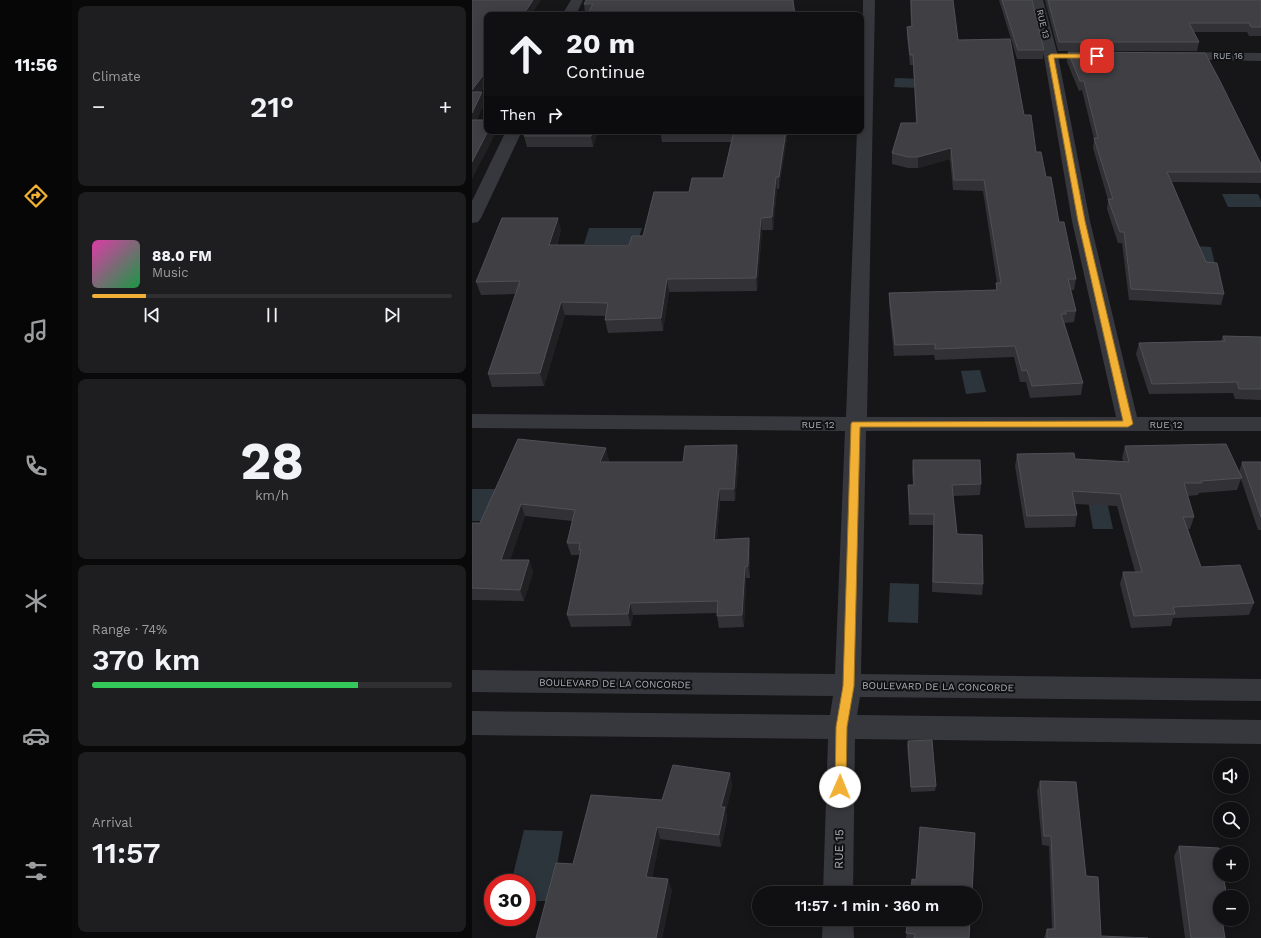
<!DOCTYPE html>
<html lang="en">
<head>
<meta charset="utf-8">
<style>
	:root { --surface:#101012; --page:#1e1e20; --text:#f1f3f6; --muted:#9c9d9f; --line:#303032; --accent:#f2b134 }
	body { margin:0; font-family:"Work Sans",sans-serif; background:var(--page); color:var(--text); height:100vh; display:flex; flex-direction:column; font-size:15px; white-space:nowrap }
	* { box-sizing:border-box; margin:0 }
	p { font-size:13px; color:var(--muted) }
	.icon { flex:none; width:22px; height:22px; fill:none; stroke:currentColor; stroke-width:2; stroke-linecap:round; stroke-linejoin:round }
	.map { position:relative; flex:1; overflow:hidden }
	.sheet { display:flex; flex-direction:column; gap:6px; padding:6px; background:#09090a; width:400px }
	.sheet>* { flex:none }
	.banner { position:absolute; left:12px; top:12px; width:380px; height:122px; border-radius:8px; box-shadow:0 2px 10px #0003,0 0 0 1px var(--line); background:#101012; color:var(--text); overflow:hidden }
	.controls { position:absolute; left:741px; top:758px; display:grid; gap:8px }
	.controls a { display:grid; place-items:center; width:36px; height:36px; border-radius:50%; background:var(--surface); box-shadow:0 2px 10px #0003,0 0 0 1px var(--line); font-size:20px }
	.speed { position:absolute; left:12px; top:874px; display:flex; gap:8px; font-size:20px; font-weight:700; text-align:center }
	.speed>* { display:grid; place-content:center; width:52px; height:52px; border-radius:50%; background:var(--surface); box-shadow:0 2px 10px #0003,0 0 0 1px var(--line); line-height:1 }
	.speed .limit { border:6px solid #d22; background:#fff; color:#111 }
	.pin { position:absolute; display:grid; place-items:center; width:34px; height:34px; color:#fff; margin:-17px; border-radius:8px; box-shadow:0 2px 6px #0006 }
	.me { position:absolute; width:44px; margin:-22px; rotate:1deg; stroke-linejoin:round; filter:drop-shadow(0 0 3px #0008) }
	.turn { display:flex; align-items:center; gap:14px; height:84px; padding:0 16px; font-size:18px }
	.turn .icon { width:52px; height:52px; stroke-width:2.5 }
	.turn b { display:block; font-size:28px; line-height:34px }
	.then { display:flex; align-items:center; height:38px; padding:0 16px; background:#0003; gap:8px; font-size:15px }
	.big { font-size:30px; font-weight:600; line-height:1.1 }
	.sheet .widget { flex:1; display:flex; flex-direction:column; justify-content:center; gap:6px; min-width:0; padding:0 14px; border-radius:8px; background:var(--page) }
	.sheet .dial { align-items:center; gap:0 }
	.dial b { font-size:52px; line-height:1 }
	.song { display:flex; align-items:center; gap:12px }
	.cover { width:48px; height:48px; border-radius:6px; background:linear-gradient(135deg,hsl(320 70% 55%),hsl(140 70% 35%)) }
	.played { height:4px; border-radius:2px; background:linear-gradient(90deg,var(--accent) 15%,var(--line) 15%) }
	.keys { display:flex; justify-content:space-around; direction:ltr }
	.heat { display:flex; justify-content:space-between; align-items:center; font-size:22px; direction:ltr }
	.charge { height:6px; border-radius:3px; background:linear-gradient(90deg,#34c759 74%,var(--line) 0) }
	.trip { position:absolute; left:280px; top:886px; width:230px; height:40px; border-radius:20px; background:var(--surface); box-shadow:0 2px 10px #0003,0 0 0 1px var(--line); font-weight:600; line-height:40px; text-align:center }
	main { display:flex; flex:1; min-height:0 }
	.tab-bar { display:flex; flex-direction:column; width:72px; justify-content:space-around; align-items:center; background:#060607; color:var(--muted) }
	.tab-bar .icon { width:28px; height:28px }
	.tab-bar .on { color:var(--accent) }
	.tab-bar b { font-size:18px; color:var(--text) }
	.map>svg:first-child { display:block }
	.water { fill:#2c353c }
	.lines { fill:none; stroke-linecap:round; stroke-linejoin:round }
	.street { fill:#37383d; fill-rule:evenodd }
	.wall { fill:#323236 }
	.shaded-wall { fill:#212124 }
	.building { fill:#3f3f44; stroke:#4f5156 }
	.route { fill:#f2b134; stroke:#9d7322 }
	.labels { text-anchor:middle; stroke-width:4; stroke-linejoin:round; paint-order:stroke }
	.far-street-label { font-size:9px; fill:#a8adb8; stroke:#111113 }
	.street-label { font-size:10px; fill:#a8adb8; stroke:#111113 }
	.near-street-label { font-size:12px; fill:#a8adb8; stroke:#111113 }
</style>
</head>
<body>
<main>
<nav class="tab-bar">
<b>11:56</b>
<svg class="icon on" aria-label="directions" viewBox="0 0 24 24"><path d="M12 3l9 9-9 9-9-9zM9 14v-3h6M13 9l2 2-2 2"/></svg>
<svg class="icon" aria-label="music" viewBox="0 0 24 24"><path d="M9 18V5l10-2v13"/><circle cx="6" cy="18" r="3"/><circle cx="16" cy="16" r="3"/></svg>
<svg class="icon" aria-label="phone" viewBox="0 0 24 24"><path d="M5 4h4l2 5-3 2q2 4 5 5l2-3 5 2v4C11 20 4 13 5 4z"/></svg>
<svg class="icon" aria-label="climate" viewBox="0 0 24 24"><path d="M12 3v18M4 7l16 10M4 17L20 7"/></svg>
<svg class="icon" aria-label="car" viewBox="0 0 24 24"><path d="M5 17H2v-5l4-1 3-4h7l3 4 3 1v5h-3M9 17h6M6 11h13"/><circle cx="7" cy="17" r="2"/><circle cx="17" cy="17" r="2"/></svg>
<svg class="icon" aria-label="filters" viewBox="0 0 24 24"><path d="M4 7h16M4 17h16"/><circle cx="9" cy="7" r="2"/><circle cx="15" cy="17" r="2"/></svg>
</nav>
<section class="sheet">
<div class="widget"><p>Climate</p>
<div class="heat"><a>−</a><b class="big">21°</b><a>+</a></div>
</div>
<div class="widget">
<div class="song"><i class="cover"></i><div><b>88.0 FM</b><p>Music</p></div></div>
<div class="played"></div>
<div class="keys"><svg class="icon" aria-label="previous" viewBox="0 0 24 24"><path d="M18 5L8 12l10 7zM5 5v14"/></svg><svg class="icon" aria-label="pause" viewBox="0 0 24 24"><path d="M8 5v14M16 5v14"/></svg><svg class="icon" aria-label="next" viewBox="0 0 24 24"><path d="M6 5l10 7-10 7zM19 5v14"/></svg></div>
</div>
<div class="widget dial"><b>28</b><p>km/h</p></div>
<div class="widget"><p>Range · 74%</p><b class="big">370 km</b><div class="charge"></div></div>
<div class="widget"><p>Arrival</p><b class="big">11:57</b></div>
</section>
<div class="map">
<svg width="789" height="938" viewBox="0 0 789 938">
	<rect width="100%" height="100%" fill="#161618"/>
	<path class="water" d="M423 78 456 79 448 88 422 87Z
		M750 194H786L789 201V207H756Z
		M117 228H170L165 244H112Z
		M694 244 739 247 743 264 696 261Z
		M508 370 514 392 494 394 489 371Z
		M0 489H29L17 521H0Z
		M616 501H635L641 529H621Z
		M418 583 447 584 446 623 416 622Z
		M52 830 91 831 79 901H55V883H39Z"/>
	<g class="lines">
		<path class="street" d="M99 0H111L104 15H90Z
			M391 0H403L395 417H644L600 221 572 56 559 0H571L586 56 618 221 665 417H789V431H394L389 674 789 679V701L388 697 385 715 789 720V744L383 739 381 893H351L356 739 0 735V711L358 715 361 696 0 692V670L363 674 373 431 0 428V414L374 417 385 131H389Z
			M704 52 789 53V61L699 59 697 56 699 53Z
			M34 131H50L9 218 6 222 0 223V201Z
			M351 919H381L382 938H350Z"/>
	</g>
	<path class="wall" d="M438 0H481L486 40 552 115 564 152 574 177 604 279 602 290H599L604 311 602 322 593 323V325L611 383 609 395 558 398 554 382H548L542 357 463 360 462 355 422 356 417 304V293L524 290V283H525L511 191 481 190 478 159 446 168H436L420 164V153L444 123 441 65H438L435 36V27L439 26Z
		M527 0H560L572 50 571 59H545Z
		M573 0H789V36H777L775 32H722L727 42 725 51H586Z
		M112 4 323 15 113 14Z
		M596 52 789 164V183L700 182 734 262 752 294 749 305 657 300 650 243H646L635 209 636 200 621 148 622 139 610 90 607 91 595 62Z
		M126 131 121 147H55L52 136Z
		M188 131H316L307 189H305L301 230H290L285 291 197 292 191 331 136 333 133 320 134 316 93 315 72 386 20 387 16 374 44 294 9 295 4 282 89 230 85 245H157L171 236 217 192 251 178 259 142H190Z
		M751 336 789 337V400L763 399 761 393 677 394 664 354 667 343 749 341Z
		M653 446 767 472 770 462H789V530H786L769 479 765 490 727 493 726 495 716 496 722 517 718 529H716L729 567 782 603 777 615 701 618 699 626 659 628 648 584 651 572H663L645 506 603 504 605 515 603 527 553 528 543 466 545 454 603 459 651 461 650 458Z
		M267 457 263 501H248L245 540 277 538 278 550V578H274L272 627 247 628 245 616V613L161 615 159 626 99 627 95 615 108 555H99L95 543 100 521 53 516 38 560H57L61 572 52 601 0 600V523H8L137 460V462H211Z
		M441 460 509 484 508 495 481 496 485 534 511 584 510 595 460 592 461 525H437L436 496V485H441L440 471Z
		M436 741 464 786 463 791 439 792 435 746Z
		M258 773 260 786 254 810 255 820 249 847 188 839 180 878 200 890 190 938H64L101 864 190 800Z
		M568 781 614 876 629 936 676 938H572L575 929H580L577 846 570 845 565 791Z
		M707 846 748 919H756L752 925H751L753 938H713L702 856Z
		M436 919 497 938H434Z"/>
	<path class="shaded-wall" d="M61 0H69L59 15H51Z
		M15 70V84L1 103 0 99V90Z
		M10 92 13 103 0 130V113Z
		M16 131H25L0 179V162Z
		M121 131H126L121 147 119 136Z
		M314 131H316L307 189V177Z
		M479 148 478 159 446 168V157Z
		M304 177 305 189 301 230 300 217Z
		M86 218 89 230 80 258 77 245Z
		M289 218 290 230 285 291 284 278Z
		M195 279 197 292 191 331 189 318Z
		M89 302 93 315 72 386 68 373Z
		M265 445 267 457 263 501 262 489Z
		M134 448 137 460 131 474 128 462Z
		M247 489 248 501 244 552 242 540Z
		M49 504 53 516 34 572 29 560Z
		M277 538 278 550V578L276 566Z
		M57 560 61 572 52 601 48 590Z
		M273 567 274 578 272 627 270 615Z
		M158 603 161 615 159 626 156 614Z
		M258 773 260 786 254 810 255 820 249 847 247 835 249 807Z
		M185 827 188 839 178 889 174 877Z
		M196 879 200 890 190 938H184Z"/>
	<path class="building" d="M0 0H61L51 15H15V70L0 90Z
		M114 0H321L323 15H115L121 4H112Z
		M439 0H481L486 40 538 39 552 115H559L564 152H569L574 177H579L587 222H592L604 279H596L604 311H594V314H589L611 383 560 386 555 370 550 371 543 346 463 349V344L423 345 417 293 525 290 524 283H529L512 180H482L479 148 446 157H436L420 153 429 123H445L441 55H438L435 27 440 26Z
		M530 0H560L572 50H546Z
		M576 0H789V27H779L777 23H717L727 42H587Z
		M596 52 733 53 748 81 789 164V172H695L734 262 745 263 752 294 659 289 652 232H648L636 199H641L622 138H626L612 81H608Z
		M0 92H10L0 113Z
		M0 120H15V131H16L0 162Z
		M55 131H121L119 136H52Z
		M262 131H314L307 177H304L300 217 289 218 284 278 195 279 189 318 133 320 136 303 89 302 68 373 16 374 48 281 4 282 30 218H86L77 245H157L160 236H171L182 192H217L220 178H251Z
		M751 336 789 337V389H767L765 382 680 384 667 343 753 341Z
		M46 439 134 448 128 462H211L213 446 265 445 262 489H247L242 540 277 538 276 566 273 567 270 615 245 616 246 601 158 603 156 614 95 615 109 550H107L108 543H95L103 510 49 504 29 560H57L48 590 0 588V523H8Z
		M754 444 770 478 729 481 730 483H712L722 517H711L729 567 768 565 782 603 701 607 703 614 662 616 651 572H670L648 494 600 491 605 515 555 516 545 454 602 453 603 459 657 462 653 446Z
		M441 460H508L509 484 480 485 485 534 510 535 511 584 461 582 462 514H438L436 485H442Z
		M770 462H789V517Z
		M460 740 464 786 439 787 436 741Z
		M201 765 258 773 249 807H253L247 835 185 827 174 877 196 879 184 938H64L84 863 101 864 119 795 190 800Z
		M568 781 604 782 614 876 626 877 629 936 676 938H575V929H583L579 836H572Z
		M448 827 503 833 500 893H439L440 879 444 880Z
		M707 846 747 848 748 855V875H751L755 897H748V919H750L753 938H719Z
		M436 919H498L497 938H442L443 934 434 933Z"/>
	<path class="route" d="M579 54H625L628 56 625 58H582L613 221 661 424 656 427H388L382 686 375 727 374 787 373 791 368 793 364 791 363 787 364 727 371 686 379 424 380 422 651 421 606 221 576 56Z"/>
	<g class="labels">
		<g class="far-street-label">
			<text transform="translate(571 24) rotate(77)" y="3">RUE 13</text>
			<text x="756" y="59">RUE 16</text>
		</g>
		<g class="street-label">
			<text x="346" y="428">RUE 12</text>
			<text x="694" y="428">RUE 12</text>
			<text transform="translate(143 683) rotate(1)" y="4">BOULEVARD DE LA CONCORDE</text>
			<text transform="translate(466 686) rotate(1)" y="4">BOULEVARD DE LA CONCORDE</text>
		</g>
		<g class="near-street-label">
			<text transform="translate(367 849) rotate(-89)" y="4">RUE 15</text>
		</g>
	</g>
</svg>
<div class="controls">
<a><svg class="icon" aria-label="sound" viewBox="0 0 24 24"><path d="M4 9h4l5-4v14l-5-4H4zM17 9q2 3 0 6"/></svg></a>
<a><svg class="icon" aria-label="search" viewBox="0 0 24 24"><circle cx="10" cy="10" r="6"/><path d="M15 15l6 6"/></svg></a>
<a>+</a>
<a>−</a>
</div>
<div class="speed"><div class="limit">30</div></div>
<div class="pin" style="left:625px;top:56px;background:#d93025"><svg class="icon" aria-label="arrive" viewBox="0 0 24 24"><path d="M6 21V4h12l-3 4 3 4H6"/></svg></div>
<svg class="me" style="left:368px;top:787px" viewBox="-20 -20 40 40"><circle r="19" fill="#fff"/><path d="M0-13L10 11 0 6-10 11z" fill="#f2b134"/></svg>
<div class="trip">11:57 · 1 min · 360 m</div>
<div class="banner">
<div class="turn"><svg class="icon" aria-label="ahead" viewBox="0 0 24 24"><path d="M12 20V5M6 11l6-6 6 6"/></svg><div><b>20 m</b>Continue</div></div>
<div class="then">Then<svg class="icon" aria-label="right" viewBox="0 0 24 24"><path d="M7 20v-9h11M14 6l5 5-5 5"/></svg></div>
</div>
</div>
</main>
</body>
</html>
